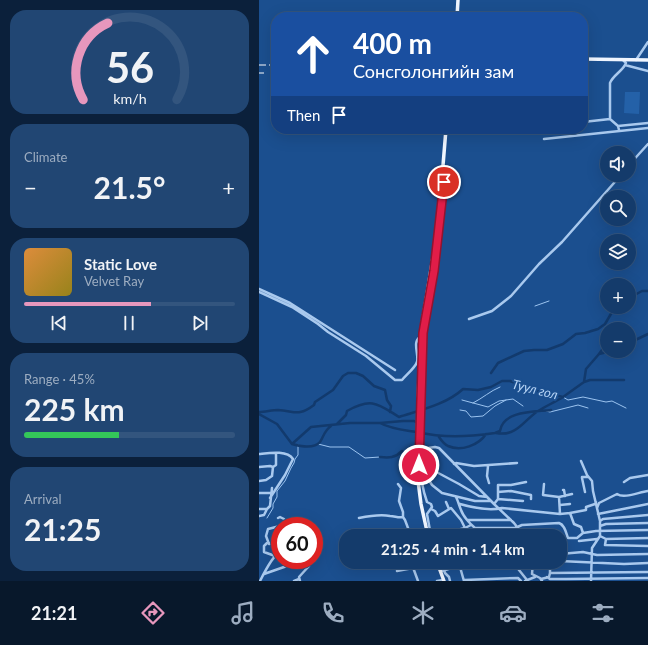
<!DOCTYPE html>
<html lang="en">
<head>
<meta charset="utf-8">
<style>
	:root { --surface:#143b6b; --page:#214673; --text:#f1f3f6; --muted:#9dadc1; --line:#33557e; --accent:#e797bd }
	body { margin:0; font-family:Lato,sans-serif; background:var(--page); color:var(--text); height:100vh; display:flex; flex-direction:column; font-size:15px; white-space:nowrap }
	* { box-sizing:border-box; margin:0 }
	p { font-size:13px; color:var(--muted) }
	.icon { flex:none; width:22px; height:22px; fill:none; stroke:currentColor; stroke-width:2; stroke-linecap:round; stroke-linejoin:round }
	.map { position:relative; flex:1; overflow:hidden }
	.sheet { display:flex; flex-direction:column; gap:10px; padding:10px; background:#0b203b; width:259px }
	.sheet>* { flex:none }
	.guide { position:absolute; left:12px; top:12px; width:317px; height:122px; border-radius:16px; box-shadow:0 4px 16px #0002,0 0 0 1px var(--line); background:#1a4fa0; color:#fff; overflow:hidden }
	.buttons { position:absolute; left:341px; top:146px; display:grid; gap:8px }
	.buttons a { display:grid; place-items:center; width:36px; height:36px; border-radius:50%; background:var(--surface); box-shadow:0 4px 16px #0002,0 0 0 1px var(--line); font-size:20px }
	.speed { position:absolute; left:12px; top:517px; display:flex; gap:8px; font-size:20px; font-weight:700; text-align:center }
	.speed>* { display:grid; place-content:center; width:52px; height:52px; border-radius:50%; background:var(--surface); box-shadow:0 4px 16px #0002,0 0 0 1px var(--line); line-height:1 }
	.speed .limit { border:6px solid #d22; background:#fff; color:#111 }
	.pin { position:absolute; display:grid; place-items:center; width:34px; height:34px; color:#fff; margin:-17px; border:2px solid #fff; border-radius:50%; box-shadow:0 1px 4px #0007 }
	.me { position:absolute; width:44px; margin:-22px; rotate:0deg; stroke-linejoin:round; filter:drop-shadow(0 0 3px #0008) }
	.turn { display:flex; align-items:center; gap:14px; height:84px; padding:0 16px; font-size:18px }
	.turn .icon { width:52px; height:52px; stroke-width:2.5 }
	.turn b { display:block; font-size:28px; line-height:34px }
	.then { display:flex; align-items:center; height:38px; padding:0 16px; background:#0003; gap:8px; font-size:15px }
	.big { font-size:30px; font-weight:700; line-height:1.1 }
	.sheet .tile { flex:1; display:flex; flex-direction:column; justify-content:center; gap:6px; min-width:0; padding:0 14px; border-radius:16px; background:var(--page) }
	.sheet .dial { align-items:center; gap:0 }
	.dial svg { height:104px; overflow:visible; fill:none; stroke:var(--line); stroke-width:7; stroke-linecap:round; text-anchor:middle }
	.dial text { fill:var(--text); stroke:none }
	.song { display:flex; align-items:center; gap:12px }
	.cover { width:48px; height:48px; border-radius:6px; background:linear-gradient(135deg,hsl(30 70% 55%),hsl(50 70% 35%)) }
	.played { height:4px; border-radius:2px; background:linear-gradient(90deg,var(--accent) 60%,var(--line) 60%) }
	.keys { display:flex; justify-content:space-around; direction:ltr }
	.heat { display:flex; justify-content:space-between; align-items:center; font-size:22px; direction:ltr }
	.charge { height:6px; border-radius:3px; background:linear-gradient(90deg,#34c759 45%,var(--line) 0) }
	.trip { position:absolute; left:80px; top:529px; width:228px; height:40px; border-radius:16px; background:var(--surface); box-shadow:0 4px 16px #0002,0 0 0 1px var(--line); font-weight:700; line-height:40px; text-align:center }
	.tab-bar { display:flex; height:64px; justify-content:space-around; align-items:center; background:#08182b; color:var(--muted) }
	.tab-bar .icon { width:28px; height:28px }
	.tab-bar .on { color:var(--accent) }
	.tab-bar b { font-size:18px; color:var(--text) }
	main { display:flex; flex:1; min-height:0 }
	.map>svg:first-child { display:block }
	.green { fill:#2461a8 }
	.lines { fill:none; stroke-linecap:round; stroke-linejoin:round }
	.stream { stroke:#9cc4f0; stroke-width:1 }
	.river { stroke:#123a6d; stroke-width:2.5 }
	.minor { stroke:#a9c9ee; stroke-width:2.5 }
	.major { stroke:#f0f6ff; stroke-width:3.5 }
	.rail { stroke:#fff; stroke-width:1; stroke-dasharray:7 3; stroke-linecap:butt }
	.route-casing { stroke:#92132f; stroke-width:10 }
	.route { stroke:#e11d48; stroke-width:7 }
	.labels { text-anchor:middle; stroke-width:4; stroke-linejoin:round; paint-order:stroke }
	.water-label { font-size:13px; font-style:italic; fill:#b5d3f5; stroke:#1b4f8f }
</style>
</head>
<body>
<main>
<section class="sheet">
<div class="tile dial"><svg viewBox="0 0 100 80">
<path d="M14 69A42 42 0 1 1 86 69"/>
<path d="M14 69A42 42 0 0 1 33 10" stroke="#e797bd"/>
<text x="50" y="56" font-size="32" font-weight="700">56</text>
<text x="50" y="72" font-size="11">km/h</text>
</svg></div>
<div class="tile"><p>Climate</p>
<div class="heat"><a>−</a><b class="big">21.5°</b><a>+</a></div>
</div>
<div class="tile">
<div class="song"><i class="cover"></i><div><b>Static Love</b><p>Velvet Ray</p></div></div>
<div class="played"></div>
<div class="keys"><svg class="icon" aria-label="previous" viewBox="0 0 24 24"><path d="M18 5L8 12l10 7zM5 5v14"/></svg><svg class="icon" aria-label="pause" viewBox="0 0 24 24"><path d="M8 5v14M16 5v14"/></svg><svg class="icon" aria-label="next" viewBox="0 0 24 24"><path d="M6 5l10 7-10 7zM19 5v14"/></svg></div>
</div>
<div class="tile"><p>Range · 45%</p><b class="big">225 km</b><div class="charge"></div></div>
<div class="tile"><p>Arrival</p><b class="big">21:25</b></div>
</section>
<div class="map">
<svg width="389" height="581" viewBox="0 0 389 581">
	<rect width="100%" height="100%" fill="#1b4f8f"/>
	<path class="green" d="M366 92H381L380 114 365 113Z"/>
	<g class="lines">
		<path class="stream" d="M276 306 290 301
			M304 397 309 400 324 397 347 402 353 401 367 408
			M203 400 229 407 240 401 254 399 264 406
			M214 403C224 398 231 391 241 387
			M201 410 207 411 212 417 224 416 236 406 247 400
			M287 411 291 412 319 405 329 408
			M59 444 71 447H90L106 458 121 457
			M8 518 14 508V504L18 497V491L26 481 32 468 35 463 36 459 39 455V445"/>
		<path class="river" d="M370 298 383 291H389
			M363 329 368 327
			M370 343 389 334
			M340 354 348 343
			M232 373 239 363 265 351 275 350H288L304 344 317 334 326 333 339 329 346 324 356 307
			M325 382 331 380H365
			M0 412C6 412 13 410 19 410 36 411 39 417 55 405L56 402 74 390 84 376 89 373H97L104 376 115 386 126 390 128 400 132 406 131 412
			M0 414 18 424 33 444 52 427 91 423H121L144 421H155L164 426V435
			M121 423C132 429 145 430 157 432 185 438 207 437 236 433L241 431C244 410 277 412 292 410
			M78 424 87 415 88 411C113 397 119 404 140 417 162 410 188 404 204 389L219 390 232 387 243 381H251L278 391 304 397 325 382 327 369 340 354 352 351
			M237 433C258 437 265 420 279 411 287 406 296 402 304 397
			M180 437C182 440 185 444 189 446 202 452 220 445 227 434
			M33 444C40 446 55 449 61 442 65 436 65 431 72 426
			M121 457C130 458 136 458 143 451"/>
		<path class="minor" d="M377 60 389 42
			M366 65 389 71
			M324 122 351 119
			M359 126 389 123
			M360 130 359 126 351 119V83C354 75 364 71 367 63L364 60
			M285 139 389 128
			M370 165 389 144
			M0 289 31 303 136 370
			M0 292 33 307 59 324 69 332 107 356 136 380H143C147 375 156 368 158 362 160 354 153 342 161 337
			M210 319 233 311 252 296 280 264 303 242 362 175
			M0 454C10 453 28 450 34 459L26 475 11 498
			M322 461 328 475 333 481 334 491 341 521V536L333 548 332 581
			M195 464 197 463 215 466 258 463
			M229 466 228 476 230 483
			M0 467 11 466 14 467
			M161 467H168L200 484 220 496 228 497
			M161 474H166L173 485 183 493 216 501H232
			M0 481 7 480 13 476 14 467 17 465V453
			M365 482 371 478 389 475
			M139 484 142 488 140 501 144 512V517L146 520 152 536
			M285 484 284 495 300 497 301 514
			M239 485H252L267 482
			M304 490H305L306 496
			M239 492 252 491 272 495V499
			M326 492 323 478V477H329
			M0 493H12
			M197 497C199 501 200 505 202 510 204 516 211 524 216 528H256L263 525 300 523C306 525 307 533 309 538H318L324 533 337 531 389 530
			M300 497 313 494
			M239 499 264 501
			M187 502 190 509
			M201 504C215 508 230 511 243 508L301 514 311 513 315 524 322 527 324 533
			M235 504 239 499V485
			M301 505 311 504
			M338 508 340 503 358 494C365 499 380 492 389 491
			M0 509H8L5 515 0 516
			M8 509 11 506 13 488
			M172 509 176 511 179 516 192 508 202 520 206 528
			M311 513 327 510V507L336 504 337 502
			M339 514 389 504
			M19 518 21 517 25 519 29 526
			M100 518C110 516 120 514 131 516 136 516 139 518 144 517
			M209 520H252
			M341 521 344 519 389 515
			M21 526 9 529 7 536 10 544 21 542
			M341 526 347 524 389 523
			M264 534 294 531
			M143 535V536
			M172 536 168 514 173 507 172 504 168 502C162 485 160 468 162 449L176 447 180 448 235 504 255 523 265 536
			M174 536 206 528 212 525
			M341 536 347 539 389 538
			M347 539 346 545 389 546
			M320 541 338 539
			M8 543 5 546V552L16 556
			M301 554 324 552 338 555 389 554
			M301 561 365 564 389 563
			M152 562 159 581
			M182 562 186 573 190 577 191 581
			M274 562 273 574 281 578 283 581
			M183 563 188 562
			M256 565 268 580
			M201 567 205 581
			M138 571 154 568
			M183 571 196 567 274 563
			M291 573 389 572
			M5 574 45 560
			M288 577 291 579H307L389 578
			M282 579 290 577 291 573V562
			M205 580 259 578 262 581
			M1 581C5 573 14 555 21 552
			M35 581 40 579
			M41 581 40 577 50 566 51 560
			M178 581 184 580
			M266 581 276 577"/>
		<path class="major" d="M198 17 199 0
			M324 59 389 60
			M168 309 177 259
			M169 536 162 504 158 473V446L161 337 179 226 187 129
			M178 562 185 581"/>
		<path class="rail" d="M0 65H12
			M0 73H5"/>
	</g>
	<g class="lines">
		<g class="route-casing">
			<path id="route" d="M160 465 164 333 175 271 185 182"/>
		</g>
		<use href="#route" class="route"/>
	</g>
	<g class="labels">
		<g class="water-label">
			<text transform="translate(276 389) rotate(14)" y="5">Туул гол</text>
		</g>
	</g>
</svg>
<div class="buttons">
<a><svg class="icon" aria-label="sound" viewBox="0 0 24 24"><path d="M4 9h4l5-4v14l-5-4H4zM17 9q2 3 0 6"/></svg></a>
<a><svg class="icon" aria-label="search" viewBox="0 0 24 24"><circle cx="10" cy="10" r="6"/><path d="M15 15l6 6"/></svg></a>
<a><svg class="icon" aria-label="layers" viewBox="0 0 24 24"><path d="M12 4l9 5-9 5-9-5zM3 14l9 5 9-5"/></svg></a>
<a>+</a>
<a>−</a>
</div>
<div class="speed"><div class="limit">60</div></div>
<div class="pin" style="left:185px;top:182px;background:#d93025"><svg class="icon" aria-label="arrive" viewBox="0 0 24 24"><path d="M6 21V4h12l-3 4 3 4H6"/></svg></div>
<svg class="me" style="left:160px;top:465px" viewBox="-20 -20 40 40"><circle r="17" fill="#e11d48" stroke="#fff" stroke-width="3"/><path d="M0-11L8 9 0 5-8 9z" fill="#fff"/></svg>
<div class="trip">21:25 · 4 min · 1.4 km</div>
<div class="guide">
<div class="turn"><svg class="icon" aria-label="ahead" viewBox="0 0 24 24"><path d="M12 20V5M6 11l6-6 6 6"/></svg><div><b>400 m</b>Сонсголонгийн зам</div></div>
<div class="then">Then<svg class="icon" aria-label="arrive" viewBox="0 0 24 24"><path d="M6 21V4h12l-3 4 3 4H6"/></svg></div>
</div>
</div>
</main>
<nav class="tab-bar">
<b>21:21</b>
<svg class="icon on" aria-label="directions" viewBox="0 0 24 24"><path d="M12 3l9 9-9 9-9-9zM9 14v-3h6M13 9l2 2-2 2"/></svg>
<svg class="icon" aria-label="music" viewBox="0 0 24 24"><path d="M9 18V5l10-2v13"/><circle cx="6" cy="18" r="3"/><circle cx="16" cy="16" r="3"/></svg>
<svg class="icon" aria-label="phone" viewBox="0 0 24 24"><path d="M5 4h4l2 5-3 2q2 4 5 5l2-3 5 2v4C11 20 4 13 5 4z"/></svg>
<svg class="icon" aria-label="climate" viewBox="0 0 24 24"><path d="M12 3v18M4 7l16 10M4 17L20 7"/></svg>
<svg class="icon" aria-label="car" viewBox="0 0 24 24"><path d="M5 17H2v-5l4-1 3-4h7l3 4 3 1v5h-3M9 17h6M6 11h13"/><circle cx="7" cy="17" r="2"/><circle cx="17" cy="17" r="2"/></svg>
<svg class="icon" aria-label="filters" viewBox="0 0 24 24"><path d="M4 7h16M4 17h16"/><circle cx="9" cy="7" r="2"/><circle cx="15" cy="17" r="2"/></svg>
</nav>
</body>
</html>
